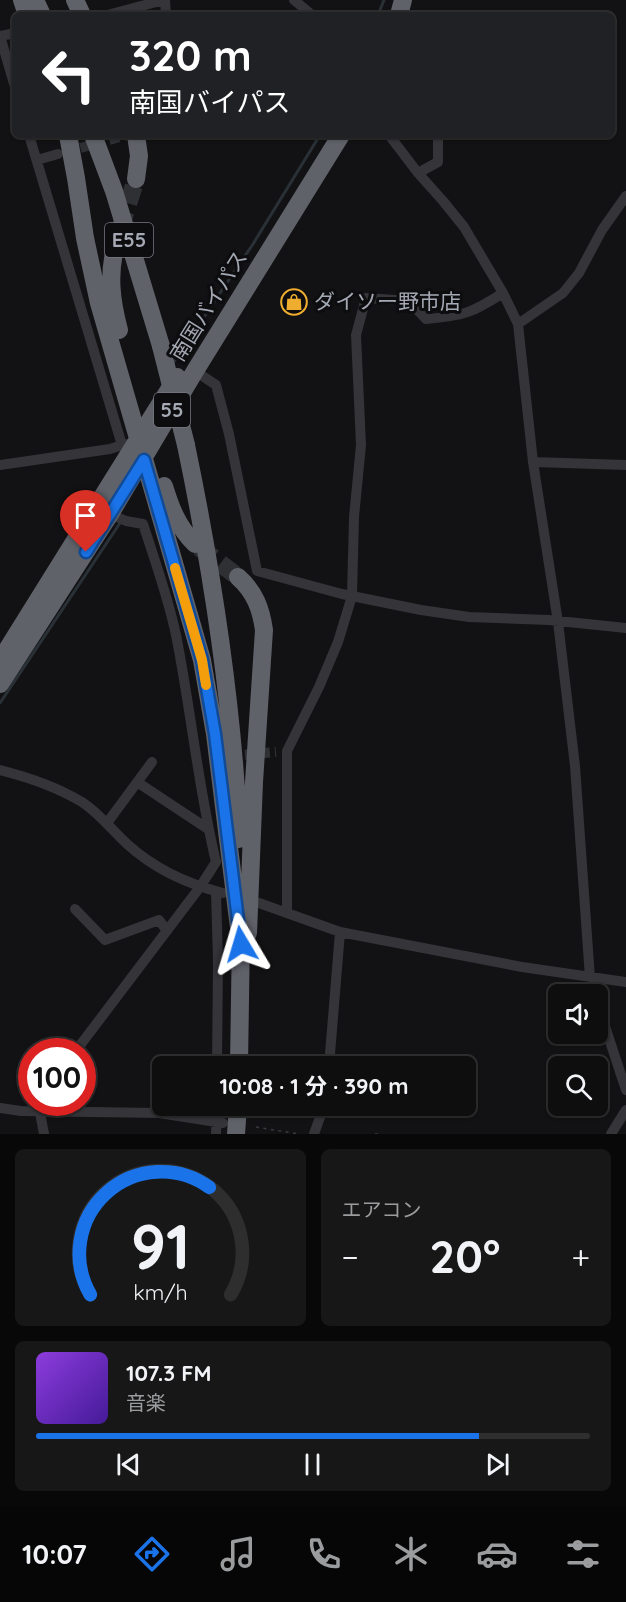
<!DOCTYPE html>
<html lang="ja">
<head>
<meta charset="utf-8">
<style>
	:root { --surface:#0e0e0f; --page:#171718; --text:#f1f3f6; --muted:#9b9c9e; --line:#2e2e2f; --accent:#1a73e8 }
	body { margin:0; font-family:Quicksand,"Noto Sans JP",sans-serif; background:var(--page); color:var(--text); height:100vh; display:flex; flex-direction:column; font-size:22px; white-space:nowrap }
	* { box-sizing:border-box; margin:0 }
	p { font-size:20px; color:var(--muted) }
	.icon { flex:none; width:33px; height:33px; fill:none; stroke:currentColor; stroke-width:2; stroke-linecap:round; stroke-linejoin:round }
	.map { position:relative; height:1134px; overflow:hidden }
	.side { display:flex; flex-direction:column; gap:15px; padding:15px; background:#080808; flex:1 }
	.side>* { flex:none }
	.guide { position:absolute; left:12px; top:12px; width:603px; height:126px; border-radius:9px; box-shadow:0 2px 4px #0004,0 0 0 2px var(--line); background:#202124; color:#fff; overflow:hidden }
	.tools { position:absolute; left:548px; top:984px; display:grid; gap:12px }
	.tools a { display:grid; place-items:center; width:60px; height:60px; border-radius:9px; background:var(--surface); box-shadow:0 2px 4px #0004,0 0 0 2px var(--line); font-size:30px }
	.speed { position:absolute; left:18px; top:1038px; display:flex; gap:12px; font-size:30px; font-weight:700; text-align:center }
	.speed>* { display:grid; place-content:center; width:78px; height:78px; border-radius:50%; background:var(--surface); box-shadow:0 2px 4px #0004,0 0 0 2px var(--line); line-height:1 }
	.speed .limit { border:9px solid #d22; background:#fff; color:#111 }
	.pin { position:absolute; display:grid; place-items:center; width:51px; height:51px; color:#fff; margin:-62px -26px; border-radius:50% 50% 50% 0; rotate:-45deg; box-shadow:0 0 6px #0007 }
	.pin .icon { rotate:45deg }
	.me { position:absolute; width:66px; margin:-33px; rotate:353deg; stroke-linejoin:round; filter:drop-shadow(0 0 4px #0008) }
	.turn { display:flex; align-items:center; gap:21px; height:126px; padding:0 18px; font-size:27px }
	.turn .icon { width:78px; height:78px; stroke-width:2.5 }
	.turn b { display:block; font-size:42px; line-height:51px }
	.big { font-size:45px; font-weight:700; line-height:1.1 }
	.side .widget { flex:1; display:flex; flex-direction:column; justify-content:center; gap:9px; min-width:0; padding:0 21px; border-radius:9px; background:var(--page) }
	.side .dial { align-items:center; gap:0 }
	.dial svg { height:156px; overflow:visible; fill:none; stroke:var(--line); stroke-width:7; stroke-linecap:round; text-anchor:middle }
	.dial text { fill:var(--text); stroke:none }
	.song { display:flex; align-items:center; gap:18px }
	.cover { width:72px; height:72px; border-radius:9px; background:linear-gradient(135deg,hsl(270 70% 55%),hsl(260 70% 35%)) }
	.played { height:6px; border-radius:3px; background:linear-gradient(90deg,var(--accent) 80%,var(--line) 80%) }
	.keys { display:flex; justify-content:space-around; direction:ltr }
	.heat { display:flex; justify-content:space-between; align-items:center; font-size:33px; direction:ltr }
	.side .tiles { flex:1; display:grid; gap:15px; grid-template-columns:1fr 1fr }
	.widget:last-child { grid-column:span 2 }
	.trip { position:absolute; left:152px; top:1056px; width:324px; height:60px; border-radius:9px; background:var(--surface); box-shadow:0 2px 4px #0004,0 0 0 2px var(--line); font-weight:700; line-height:60px; text-align:center }
	.menu { display:flex; height:96px; justify-content:space-around; align-items:center; background:#060606; color:var(--muted) }
	.menu .icon { width:42px; height:42px }
	.menu .on { color:var(--accent) }
	.menu b { font-size:27px; color:var(--text) }
	.map>svg:first-child { display:block }
	.lines { fill:none; stroke-linecap:round; stroke-linejoin:round }
	.stream { stroke:#293137; stroke-width:3 }
	.street-tunnel { stroke:#2f3034; stroke-width:10; stroke-dasharray:10 5; stroke-linecap:butt }
	.highway-tunnel { stroke:#2f3034; stroke-width:18; stroke-dasharray:18 9; stroke-linecap:butt }
	.path { stroke:#3a3b40; stroke-width:1.5; stroke-dasharray:3 4.5; stroke-linecap:butt }
	.street { stroke:#343439; stroke-width:10 }
	.highway { stroke:#60626a; stroke-width:18 }
	.highway-bridge { stroke:#60626a; stroke-width:18 }
	.route-casing { stroke:#114b97; stroke-width:15 }
	.route { stroke:#1a73e8; stroke-width:10 }
	.slow { stroke:#f59e0b; stroke-width:10 }
	.labels { text-anchor:middle; stroke-width:6; stroke-linejoin:round; paint-order:stroke }
	.shield { fill:#0d0d0f; stroke:#777a82; stroke-width:1.5 }
	.shield-label { font-size:20px; font-weight:bold; fill:#a4a9b4 }
	.poi-label { font-size:21px; fill:#a4a9b4; stroke:#0d0d0f; text-anchor:start }
	.street-label { font-size:21px; fill:#a4a9b4; stroke:#0d0d0f }
</style>
</head>
<body>
<div class="map">
<svg width="626" height="1134" viewBox="0 0 626 1134">
	<rect width="100%" height="100%" fill="#121214"/>
	<g class="lines">
		<path class="stream" d="M378 15 384 0
			M173 363 253 244 320 135
			M0 703 120 523"/>
		<path class="street-tunnel" d="M66 152 127 135
			M230 756 276 752"/>
		<path class="highway-tunnel" d="M120 229 136 179
			M199 547 238 577"/>
		<path class="path" d="M256 1127 299 1134
			M375 1134H381"/>
		<path class="street" d="M165 0 166 15
			M294 0 312 15
			M111 14 164 0
			M0 36 15 87
			M0 36 15 33
			M29 135 122 445 137 443
			M389 135 418 173 443 201 464 227 503 293 518 324 533 462 558 622 575 766 590 978 595 994
			M37 160 58 154
			M418 173 438 162V135
			M518 324 563 293 579 273 602 230 626 196
			M195 371 216 385 229 434 257 571 342 594 421 610 469 617 549 620 626 628
			M533 462 626 465
			M0 465 110 449 122 445
			M0 770C28 777 57 787 82 802 99 813 111 829 126 843 153 868 187 884 223 893
			M137 782 208 829
			M107 823 152 762
			M216 892 218 961 217 1066
			M259 903 340 932 522 967 626 982
			M75 909 105 940 159 920 167 931
			M287 913V751L319 687 338 642 352 596 354 517 361 445 356 335 366 298 409 301 426 319C463 316 472 313 503 293
			M597 1002 626 1090
			M75 1052 200 887 216 862C198 787 191 710 176 635 168 597 155 561 143 524L126 521 110 514
			M329 1066 340 932
			M38 1102 44 1134
			M0 1108 21 1111 159 1113 223 1123
			M216 1134 217 1106
			M314 1134 324 1106
			M611 1134 626 1110"/>
		<path class="highway" d="M22 0 27 15
			M35 0 42 15
			M75 0 82 15
			M399 15 403 0
			M68 135 76 178 85 238 99 303 202 660 215 734 241 944
			M93 135 114 191 161 346
			M136 179 139 156 136 135
			M116 244C108 274 111 300 119 330
			M186 445C213 575 233 706 239 839
			M164 486C171 509 178 527 195 544
			M238 577C255 592 261 609 264 630L254 782 248 933
			M0 661 177 377
			M0 684 110 514 195 371 341 135
			M239 1066 241 932
			M236 1134 238 1106"/>
		<path class="highway-bridge" d="M161 346 186 445"/>
	</g>
	<g class="lines">
		<g class="route-casing">
			<path id="route" d="M86 552 144 460 202 660 215 734 241 944"/>
		</g>
		<use href="#route" class="route"/>
		<path class="slow" d="M175 568 202 660 206 685"/>
	</g>
	<defs>
		<g id="shop-ring" transform="scale(1.35)"><circle r="9.5" fill="#0d0d0f" stroke="#efad30" stroke-width="1.5"/><path d="M-5-2.5h2.3a2.7 3.5 0 0 1 5.4 0H5L5.5 6h-11ZM-1.5-2.5h3a1.5 2.3 0 0 0-3 0Z" fill="#efad30"/></g>
	</defs>
	<g fill-rule="evenodd">
		<use href="#shop-ring" x="294" y="302"/>
	</g>
	<g class="labels">
		<g class="shield">
			<rect x="105" y="223" width="48" height="34" rx="4.5"/>
			<rect x="154" y="393" width="36" height="34" rx="4.5"/>
		</g>
		<g class="shield-label">
			<text x="129" y="247">E55</text>
			<text x="172" y="417">55</text>
		</g>
		<g class="poi-label">
			<text x="314" y="309">ダイソー野市店</text>
		</g>
		<g class="street-label">
			<text transform="translate(209 306) rotate(-58)" y="7">南国バイパス</text>
		</g>
	</g>
</svg>
<div class="tools">
<a><svg class="icon" aria-label="sound" viewBox="0 0 24 24"><path d="M4 9h4l5-4v14l-5-4H4zM17 9q2 3 0 6"/></svg></a>
<a><svg class="icon" aria-label="search" viewBox="0 0 24 24"><circle cx="10" cy="10" r="6"/><path d="M15 15l6 6"/></svg></a>
</div>
<div class="speed"><div class="limit">100</div></div>
<div class="pin" style="left:86px;top:552px;background:#d93025"><svg class="icon" aria-label="arrive" viewBox="0 0 24 24"><path d="M6 21V4h12l-3 4 3 4H6"/></svg></div>
<svg class="me" style="left:241px;top:944px" viewBox="-20 -20 40 40"><path d="M0-17L14 15 0 8-14 15z" fill="#1a73e8" stroke="#fff" stroke-width="4"/></svg>
<div class="trip">10:08 · 1 分 · 390 m</div>
<div class="guide">
<div class="turn"><svg class="icon" aria-label="left" viewBox="0 0 24 24"><path d="M17 20v-9H6M10 6l-5 5 5 5"/></svg><div><b>320 m</b>南国バイパス</div></div>
</div>
</div>
<section class="side">
<div class="tiles">
<div class="widget dial"><svg viewBox="0 0 100 80">
<path d="M14 69A42 42 0 1 1 86 69"/>
<path d="M14 69A42 42 0 0 1 75 14" stroke="#1a73e8"/>
<text x="50" y="56" font-size="32" font-weight="700">91</text>
<text x="50" y="72" font-size="11">km/h</text>
</svg></div>
<div class="widget"><p>エアコン</p>
<div class="heat"><a>−</a><b class="big">20°</b><a>+</a></div>
</div>
<div class="widget">
<div class="song"><i class="cover"></i><div><b>107.3 FM</b><p>音楽</p></div></div>
<div class="played"></div>
<div class="keys"><svg class="icon" aria-label="previous" viewBox="0 0 24 24"><path d="M18 5L8 12l10 7zM5 5v14"/></svg><svg class="icon" aria-label="pause" viewBox="0 0 24 24"><path d="M8 5v14M16 5v14"/></svg><svg class="icon" aria-label="next" viewBox="0 0 24 24"><path d="M6 5l10 7-10 7zM19 5v14"/></svg></div>
</div>
</div>
</section>
<nav class="menu">
<b>10:07</b>
<svg class="icon on" aria-label="directions" viewBox="0 0 24 24"><path d="M12 3l9 9-9 9-9-9zM9 14v-3h6M13 9l2 2-2 2"/></svg>
<svg class="icon" aria-label="music" viewBox="0 0 24 24"><path d="M9 18V5l10-2v13"/><circle cx="6" cy="18" r="3"/><circle cx="16" cy="16" r="3"/></svg>
<svg class="icon" aria-label="phone" viewBox="0 0 24 24"><path d="M5 4h4l2 5-3 2q2 4 5 5l2-3 5 2v4C11 20 4 13 5 4z"/></svg>
<svg class="icon" aria-label="climate" viewBox="0 0 24 24"><path d="M12 3v18M4 7l16 10M4 17L20 7"/></svg>
<svg class="icon" aria-label="car" viewBox="0 0 24 24"><path d="M5 17H2v-5l4-1 3-4h7l3 4 3 1v5h-3M9 17h6M6 11h13"/><circle cx="7" cy="17" r="2"/><circle cx="17" cy="17" r="2"/></svg>
<svg class="icon" aria-label="filters" viewBox="0 0 24 24"><path d="M4 7h16M4 17h16"/><circle cx="9" cy="7" r="2"/><circle cx="15" cy="17" r="2"/></svg>
</nav>
</body>
</html>
